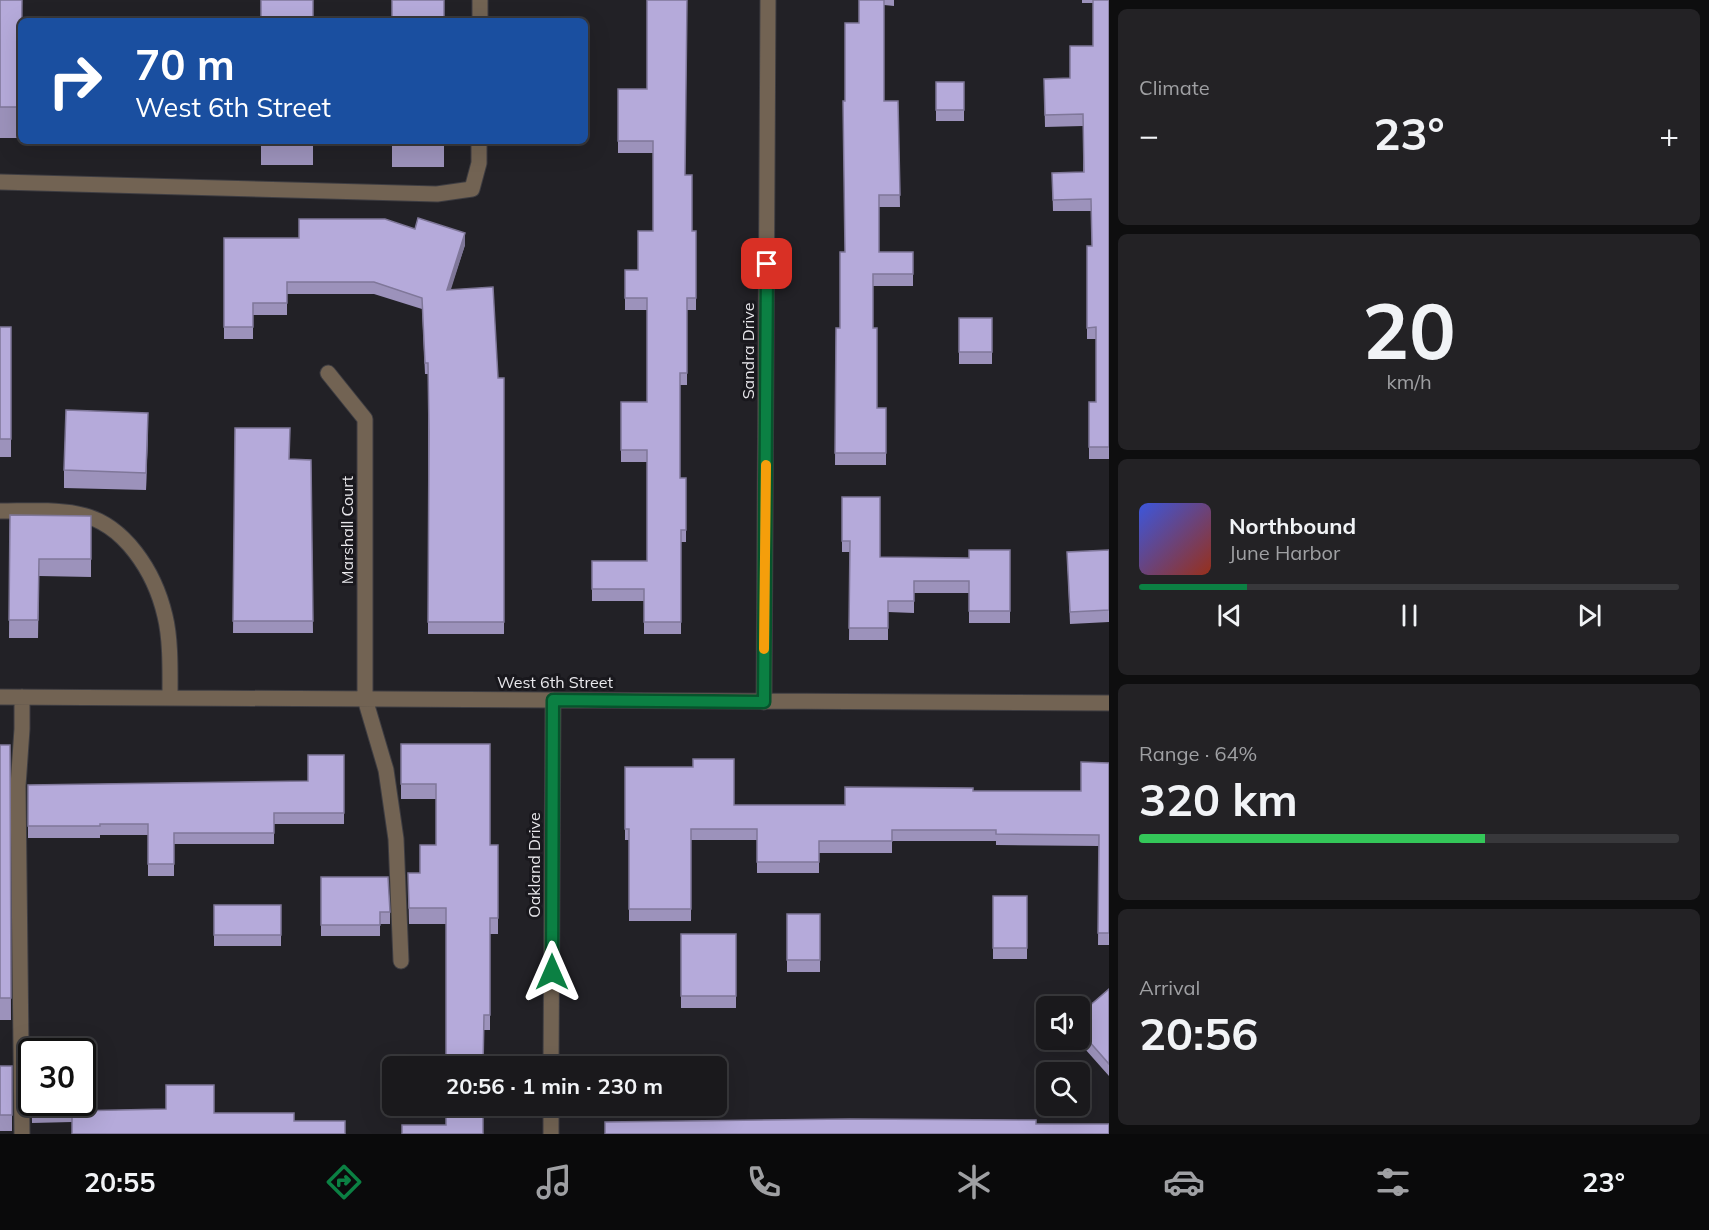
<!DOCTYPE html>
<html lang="en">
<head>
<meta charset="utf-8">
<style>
	:root { --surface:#1a191c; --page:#232225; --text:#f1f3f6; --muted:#9fa0a3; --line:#38383b; --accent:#0b8043 }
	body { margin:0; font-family:Mulish,sans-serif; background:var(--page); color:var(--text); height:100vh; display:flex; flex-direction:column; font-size:22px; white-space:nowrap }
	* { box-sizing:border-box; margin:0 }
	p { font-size:20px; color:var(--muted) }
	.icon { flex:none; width:33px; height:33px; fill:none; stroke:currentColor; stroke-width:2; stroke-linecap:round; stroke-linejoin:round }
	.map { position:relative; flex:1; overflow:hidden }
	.sheet { display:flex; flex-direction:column; gap:9px; padding:9px; background:#0e0e0f; width:600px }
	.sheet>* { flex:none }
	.banner { position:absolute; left:18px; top:18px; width:570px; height:126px; border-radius:9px; box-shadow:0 6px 24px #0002,0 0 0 2px var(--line); background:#1a4fa0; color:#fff; overflow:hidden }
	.tools { position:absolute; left:1036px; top:996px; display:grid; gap:12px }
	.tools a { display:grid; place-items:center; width:54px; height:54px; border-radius:9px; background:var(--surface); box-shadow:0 6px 24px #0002,0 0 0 2px var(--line); font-size:30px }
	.speed { position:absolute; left:18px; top:1038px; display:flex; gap:12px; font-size:30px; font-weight:700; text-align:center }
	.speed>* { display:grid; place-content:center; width:78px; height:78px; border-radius:50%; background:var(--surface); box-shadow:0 6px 24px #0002,0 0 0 2px var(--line); line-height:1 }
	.speed .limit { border:3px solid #111; border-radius:9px; background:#fff; color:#111 }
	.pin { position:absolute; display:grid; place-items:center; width:51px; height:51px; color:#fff; margin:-26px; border-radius:12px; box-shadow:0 3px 9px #0006 }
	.me { position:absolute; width:66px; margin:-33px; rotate:0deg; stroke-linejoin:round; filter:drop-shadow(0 0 4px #0008) }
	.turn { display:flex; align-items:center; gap:21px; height:126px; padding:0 18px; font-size:27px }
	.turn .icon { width:78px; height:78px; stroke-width:2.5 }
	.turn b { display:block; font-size:42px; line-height:51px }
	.big { font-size:45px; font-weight:700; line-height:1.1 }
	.sheet .widget { flex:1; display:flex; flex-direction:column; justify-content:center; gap:9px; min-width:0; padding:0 21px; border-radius:9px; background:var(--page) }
	.sheet .dial { align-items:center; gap:0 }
	.dial b { font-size:78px; line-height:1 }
	.song { display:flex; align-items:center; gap:18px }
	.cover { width:72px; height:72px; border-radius:9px; background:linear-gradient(135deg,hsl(230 70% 55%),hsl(10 70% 35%)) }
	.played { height:6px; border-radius:3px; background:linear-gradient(90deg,var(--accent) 20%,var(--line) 20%) }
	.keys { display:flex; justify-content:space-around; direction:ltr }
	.heat { display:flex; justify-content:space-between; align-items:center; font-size:33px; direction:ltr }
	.charge { height:9px; border-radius:4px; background:linear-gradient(90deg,#34c759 64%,var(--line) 0) }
	.trip { position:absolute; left:382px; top:1056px; width:345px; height:60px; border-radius:9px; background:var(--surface); box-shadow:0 6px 24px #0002,0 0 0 2px var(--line); font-weight:700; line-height:60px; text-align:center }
	.menu { display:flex; height:96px; justify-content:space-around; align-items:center; background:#0a0a0b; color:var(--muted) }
	.menu .icon { width:42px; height:42px }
	.menu .current { color:var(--accent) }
	.menu b { font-size:27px; color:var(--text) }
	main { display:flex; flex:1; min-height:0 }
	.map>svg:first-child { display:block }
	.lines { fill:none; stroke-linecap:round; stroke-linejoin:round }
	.minor-casing { stroke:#3e3d42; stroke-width:17 }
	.minor { stroke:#726353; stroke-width:15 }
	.wall { fill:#9c92bb }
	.shaded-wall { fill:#7f7799 }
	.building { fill:#b5aada; stroke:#7f7799; stroke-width:1.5 }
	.route-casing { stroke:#07532c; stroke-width:15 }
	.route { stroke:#0b8043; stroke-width:10 }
	.slow { stroke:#f59e0b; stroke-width:10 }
	.labels { text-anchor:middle; stroke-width:6; stroke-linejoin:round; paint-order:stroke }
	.street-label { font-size:16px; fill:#e9e8ec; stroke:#19181d }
</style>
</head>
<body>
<main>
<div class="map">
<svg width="1109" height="1134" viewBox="0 0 1109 1134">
	<rect width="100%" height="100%" fill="#222126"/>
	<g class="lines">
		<g class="minor-casing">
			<path id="minor" d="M480 21V0
				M0 182 437 194 472 189 479 163V141
				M328 373 365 419V699L386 770 396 839 401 961
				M0 511C26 511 52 509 78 514 125 523 155 573 165 616 171 640 170 673 170 698
				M0 697 1109 703
				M22 697V729L18 786 22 1134
				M764 702 768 0
				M551 1066 553 700
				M551 1134V1106"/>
		</g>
		<use href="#minor" class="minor"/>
	</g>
	<path class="wall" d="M0 0 21 21V138H0Z
		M859 0H894V6L884 5V101H898L900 207H879V252H913V286H873V328L877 408H886V465H835L836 328H840L845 252V101L859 23Z
		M1082 0H1109V459H1089V402H1096V339H1087V246H1092L1091 211H1053L1052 173 1083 172V126L1045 127 1044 79 1070 78 1093 46V3H1082Z
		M936 82H964V121H936Z
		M618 89H647L685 175 692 231H696V310H687V385H680V478H686V542H681V634H644V601H592V561H647V462H621V402H647V310H625V270H638L653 231V153H618Z
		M261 141H313V165H261Z
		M392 141H444V167H392Z
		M224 238 465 245 450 290 498 378H504V634H428V374H425L422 309 374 294H287V315H253V339H224Z
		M959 318H992V364H959Z
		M0 327H11V457H0Z
		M235 428 289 459 311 460 313 633H233Z
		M148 430 146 490 64 488V470Z
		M842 497 880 557 969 558 1010 550V623H969V593H914V613L888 612V640H849L850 552H842Z
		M10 515 91 516V577L39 576 38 638H9Z
		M1109 550V622L1070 624 1067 552Z
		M401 744 490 845H498V934H490V1030H484L446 924H409L408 873H420L436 845V799H401Z
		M0 745H10L11 1020H0Z
		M344 755V824H274V844H174V876H148V835H100V838H28V785L308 781Z
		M1109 763V945H1098L1099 846 996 845V841H892V853H819V873H757V840H691V921H629V840H625V767L734 805H845L973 791H1081Z
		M321 877 390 912V924H380V936H321Z
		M993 896H1027V959H993Z
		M214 905H281V946H214Z
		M787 914H820V972H787Z
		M681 934H736V1008H681Z
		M1109 989V1076L1077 1040H1080V1014Z
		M0 1066H12V1131H0Z
		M31 1076 75 1111 214 1113 72 1122 32 1123Z"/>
	<path class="shaded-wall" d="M465 233V245L447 302V290Z
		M148 413V430L146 490V473Z"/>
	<path class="building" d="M0 0H22L21 107H0Z
		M261 0H313V21H261Z
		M392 0H444V21H392Z
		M647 0H687L685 175H692V231H696V298H687V373H680V478H686V530H681V622H644V589H592V561H647V450H621V402H647V298H625V270H638V231H653V141H618V89H647Z
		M859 0H884V101H898L900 195H879V252H913V274H873V328H877V408H886V453H835L836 328H840V252H845L843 101H845V23H859Z
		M1093 0H1109V447H1089V402H1096V327L1087 328V246H1092L1091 199 1053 200 1052 173 1084 172 1083 114 1045 115 1044 79 1070 78V46H1093Z
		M936 82H964V110H936Z
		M418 218 465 233 447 290 493 287 498 378H504V622H428L429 432 428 363H425L422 298 374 282H287V303H253V327H224V238H299V219H385L415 229Z
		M959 318H992V352H959Z
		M0 327H11V439H0Z
		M66 410 148 413 146 473 64 470Z
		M235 428H290L289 459 311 460 313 621H233Z
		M842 497H880V557L969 558V550H1010V611H969V581H914V601H888V628H849L850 541H842Z
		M10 515 91 516V559H39L38 620H9Z
		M1109 550V610L1070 612 1067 552Z
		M401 744H490V845H498V918H490V1015H484L483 1066H446V908H409L408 873H420V845H436V784H401Z
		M0 745H10L11 998H0Z
		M308 755H344V813H274V833H174V864H148V824H100V826H28V785L308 781Z
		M693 759H734V805H845V787L973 788V791H1081V762L1109 763V933H1098L1099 835 996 834V830H892V841H819V862H757V829H691V909H629V829H625V767H693Z
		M321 877H388L390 912H380V925H321Z
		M993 896H1027V948H993Z
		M214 905H281V935H214Z
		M787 914H820V960H787Z
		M681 934H736V996H681Z
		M1109 989V1064L1080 1031V1014Z
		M0 1066H12V1115H0Z
		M166 1085H214V1113H294V1121H345V1134H72V1111L166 1109Z
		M32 1102H75V1110L32 1112Z
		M446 1106H483V1134H402V1125H446Z
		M850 1119 1036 1120V1124H1109V1134H605V1122Z"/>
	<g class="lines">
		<g class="route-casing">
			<path id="route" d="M552 972 553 700 764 702 767 264"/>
		</g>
		<use href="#route" class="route"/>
		<path class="slow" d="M764 649 766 465"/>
	</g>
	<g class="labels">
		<g class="street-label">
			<text transform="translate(748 351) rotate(-90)" y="6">Sandra Drive</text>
			<text transform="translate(347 530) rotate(-90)" y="6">Marshall Court</text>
			<text x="555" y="688">West 6th Street</text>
			<text transform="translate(534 865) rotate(-90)" y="6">Oakland Drive</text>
		</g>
	</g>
</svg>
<div class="tools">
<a><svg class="icon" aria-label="sound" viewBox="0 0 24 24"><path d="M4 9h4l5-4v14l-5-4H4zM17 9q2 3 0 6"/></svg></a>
<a><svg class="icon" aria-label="search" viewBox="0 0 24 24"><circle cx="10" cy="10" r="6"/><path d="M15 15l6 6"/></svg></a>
</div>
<div class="speed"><div class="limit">30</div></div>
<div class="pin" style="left:767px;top:264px;background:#d93025"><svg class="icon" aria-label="arrive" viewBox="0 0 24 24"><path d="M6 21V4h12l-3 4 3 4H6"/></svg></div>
<svg class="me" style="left:552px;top:972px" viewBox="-20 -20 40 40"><path d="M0-17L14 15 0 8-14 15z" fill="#0b8043" stroke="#fff" stroke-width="4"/></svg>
<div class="trip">20:56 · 1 min · 230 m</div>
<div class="banner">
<div class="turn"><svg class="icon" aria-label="right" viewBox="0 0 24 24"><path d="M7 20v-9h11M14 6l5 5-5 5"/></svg><div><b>70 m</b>West 6th Street</div></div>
</div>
</div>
<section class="sheet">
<div class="widget"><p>Climate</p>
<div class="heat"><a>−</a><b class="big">23°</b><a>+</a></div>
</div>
<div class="widget dial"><b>20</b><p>km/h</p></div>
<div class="widget">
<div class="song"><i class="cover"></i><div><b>Northbound</b><p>June Harbor</p></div></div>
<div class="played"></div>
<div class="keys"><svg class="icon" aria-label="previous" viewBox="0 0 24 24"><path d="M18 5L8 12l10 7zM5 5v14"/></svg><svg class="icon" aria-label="pause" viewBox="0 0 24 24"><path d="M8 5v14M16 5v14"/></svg><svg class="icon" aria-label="next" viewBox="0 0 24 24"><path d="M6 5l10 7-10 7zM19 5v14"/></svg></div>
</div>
<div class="widget"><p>Range · 64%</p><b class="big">320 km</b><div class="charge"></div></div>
<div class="widget"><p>Arrival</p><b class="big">20:56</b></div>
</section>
</main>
<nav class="menu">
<b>20:55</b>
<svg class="icon current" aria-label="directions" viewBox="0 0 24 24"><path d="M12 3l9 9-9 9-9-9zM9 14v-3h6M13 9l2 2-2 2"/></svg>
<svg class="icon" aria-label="music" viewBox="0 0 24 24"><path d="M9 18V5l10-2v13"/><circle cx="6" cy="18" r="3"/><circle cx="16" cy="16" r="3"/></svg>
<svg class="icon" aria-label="phone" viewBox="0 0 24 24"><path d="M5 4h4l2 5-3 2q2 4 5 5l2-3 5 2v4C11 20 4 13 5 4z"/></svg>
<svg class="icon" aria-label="climate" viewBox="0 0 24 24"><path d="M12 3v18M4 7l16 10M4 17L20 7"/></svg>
<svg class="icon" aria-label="car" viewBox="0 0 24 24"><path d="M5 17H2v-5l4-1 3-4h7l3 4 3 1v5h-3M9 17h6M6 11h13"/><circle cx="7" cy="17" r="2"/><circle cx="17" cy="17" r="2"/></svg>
<svg class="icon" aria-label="filters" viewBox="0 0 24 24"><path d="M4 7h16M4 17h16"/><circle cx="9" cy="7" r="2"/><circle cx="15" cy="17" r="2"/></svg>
<b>23°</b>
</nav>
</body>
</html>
